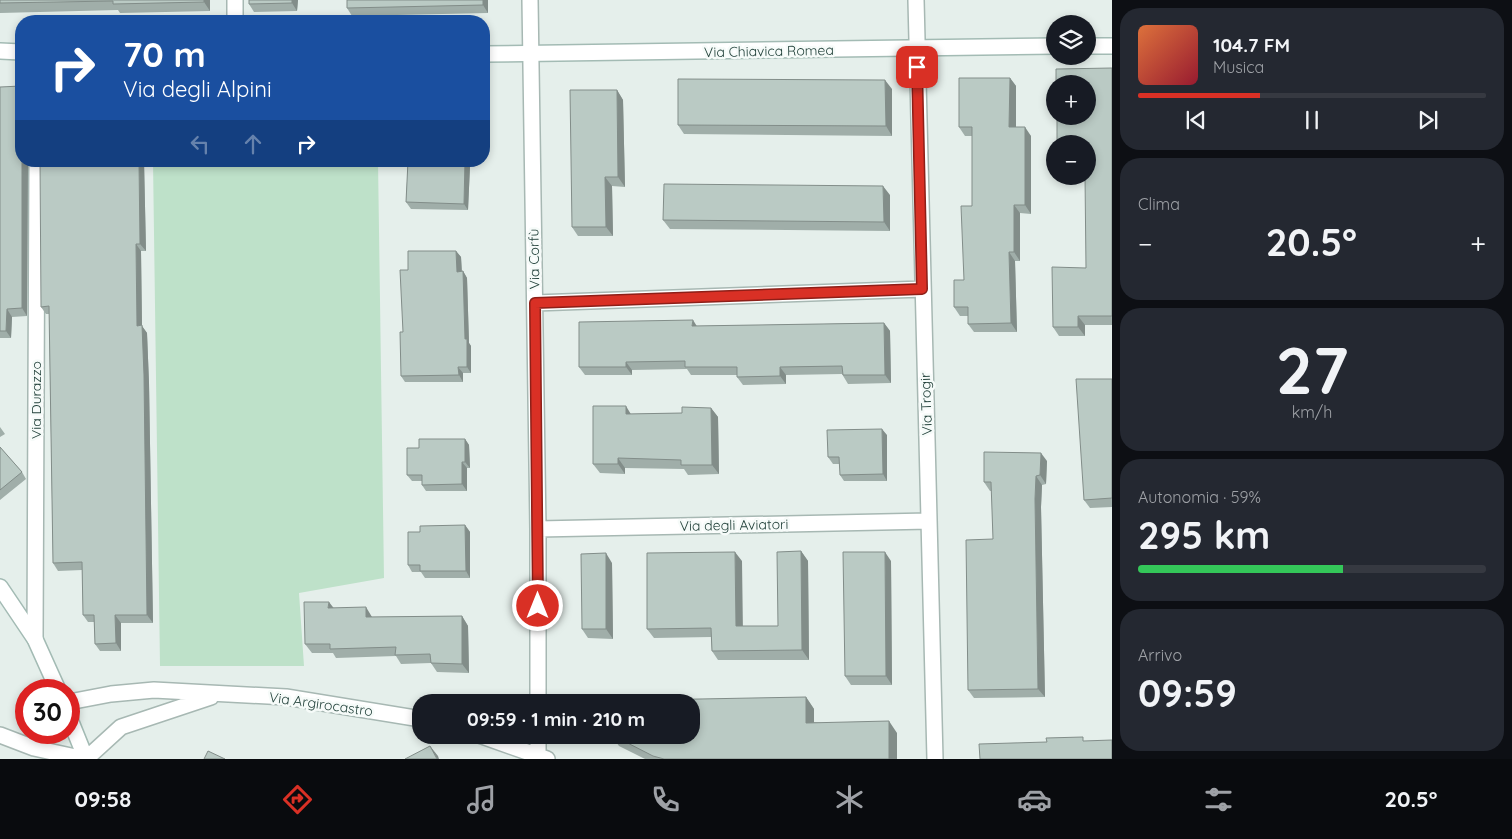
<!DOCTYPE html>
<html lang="it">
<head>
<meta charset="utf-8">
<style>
	:root { --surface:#171b24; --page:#242831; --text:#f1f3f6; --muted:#9ea1a6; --line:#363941; --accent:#d93025 }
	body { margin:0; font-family:Quicksand,sans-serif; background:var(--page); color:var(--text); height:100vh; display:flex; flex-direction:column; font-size:19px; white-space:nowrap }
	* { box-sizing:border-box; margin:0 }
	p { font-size:16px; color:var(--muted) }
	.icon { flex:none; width:28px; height:28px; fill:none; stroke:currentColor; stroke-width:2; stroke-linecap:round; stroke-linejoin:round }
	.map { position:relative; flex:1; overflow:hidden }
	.drawer { display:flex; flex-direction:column; gap:8px; padding:8px; background:#0d0f14; width:400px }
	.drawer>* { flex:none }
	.top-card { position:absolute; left:15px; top:15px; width:475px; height:152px; border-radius:20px; box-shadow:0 2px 8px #0003; background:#1a4fa0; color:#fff; overflow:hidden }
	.tools { position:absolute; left:1046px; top:15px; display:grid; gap:10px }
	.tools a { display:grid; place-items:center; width:50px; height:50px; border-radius:50%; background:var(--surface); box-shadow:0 2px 8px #0003; font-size:25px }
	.speed { position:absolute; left:15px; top:679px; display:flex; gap:10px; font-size:25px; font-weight:700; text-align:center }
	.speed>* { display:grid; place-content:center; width:65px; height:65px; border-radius:50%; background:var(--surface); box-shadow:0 2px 8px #0003; line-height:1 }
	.speed .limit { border:8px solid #d22; background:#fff; color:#111 }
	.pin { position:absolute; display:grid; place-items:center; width:42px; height:42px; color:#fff; margin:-21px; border-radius:10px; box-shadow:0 2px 8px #0006 }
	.me { position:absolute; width:55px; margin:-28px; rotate:0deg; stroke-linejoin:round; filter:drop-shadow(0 0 4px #0008) }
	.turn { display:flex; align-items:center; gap:18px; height:105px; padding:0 25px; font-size:22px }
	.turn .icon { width:65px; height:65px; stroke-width:2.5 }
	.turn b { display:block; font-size:35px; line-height:42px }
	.lanes { display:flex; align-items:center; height:48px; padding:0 25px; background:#0003; justify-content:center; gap:25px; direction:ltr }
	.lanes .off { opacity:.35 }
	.big { font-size:38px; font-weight:800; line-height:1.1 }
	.drawer .widget { flex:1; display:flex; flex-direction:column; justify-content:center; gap:8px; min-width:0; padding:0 18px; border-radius:20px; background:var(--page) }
	.drawer .dial { align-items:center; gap:0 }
	.dial b { font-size:65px; line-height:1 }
	.song { display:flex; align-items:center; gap:15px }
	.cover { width:60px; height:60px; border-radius:8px; background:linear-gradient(135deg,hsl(20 70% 55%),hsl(350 70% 35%)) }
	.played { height:5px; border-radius:2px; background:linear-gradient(90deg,var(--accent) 35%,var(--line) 35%) }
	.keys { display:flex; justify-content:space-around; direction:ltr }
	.heat { display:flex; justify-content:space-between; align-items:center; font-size:28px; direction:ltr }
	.charge { height:8px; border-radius:4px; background:linear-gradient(90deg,#34c759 59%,var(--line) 0) }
	.trip { position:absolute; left:412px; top:694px; width:288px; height:50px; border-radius:20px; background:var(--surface); box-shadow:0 2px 8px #0003; font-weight:800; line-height:50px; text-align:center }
	.menu { display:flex; height:80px; justify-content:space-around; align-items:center; background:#090b0e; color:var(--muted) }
	.menu .icon { width:35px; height:35px }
	.menu .selected { color:var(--accent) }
	.menu b { font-size:22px; color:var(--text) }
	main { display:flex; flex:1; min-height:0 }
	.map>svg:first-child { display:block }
	.green { fill:#bee1c9 }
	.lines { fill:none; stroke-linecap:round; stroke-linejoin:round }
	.street-casing { stroke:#a7b8b3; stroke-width:18 }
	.secondary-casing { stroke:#a3bbb4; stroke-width:18 }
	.street { stroke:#fff; stroke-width:15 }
	.secondary { stroke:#fff; stroke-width:15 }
	.wall { fill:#a0aea9 }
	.shaded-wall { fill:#828d89 }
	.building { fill:#bacac4; stroke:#828d89 }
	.route-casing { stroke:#8d1f18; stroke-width:12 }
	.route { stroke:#d93025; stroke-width:9 }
	.labels { text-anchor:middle; stroke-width:5; stroke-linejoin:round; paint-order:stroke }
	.street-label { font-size:14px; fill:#23423b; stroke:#f6fbf9 }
</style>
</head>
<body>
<main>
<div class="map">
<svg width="1112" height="759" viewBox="0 0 1112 759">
	<rect width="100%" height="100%" fill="#e5efeb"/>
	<path class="green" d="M153 161H378L384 578 299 593 304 666H160Z"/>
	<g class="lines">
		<g class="street-casing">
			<path id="street" d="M235 0V21
				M530 0 538 529V702
				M916 0 935 759
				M535 303 922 289
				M538 529 929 521
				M35 639 37 161
				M69 702 111 694 154 690 286 697 421 719
				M0 735 34 748 85 759
				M479 735 547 759
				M538 755V735
				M86 759 121 727 211 697"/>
		</g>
		<g class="secondary-casing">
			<path id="secondary" d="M1088 46H1112
				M0 51 21 52
				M484 54 1055 46
				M0 587 35 639 58 690
				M69 717 86 759"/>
		</g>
		<use href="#street" class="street"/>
		<use href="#secondary" class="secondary"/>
	</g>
	<path class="wall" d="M0 0H210V11L120 13 118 10 0 13Z
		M249 0H298L297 11 254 12 249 4Z
		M347 0H488V13L352 16 347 8Z
		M1112 68V325H1085V336H1059L1053 327 1086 268Z
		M1010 78 1016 86V127L1031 136V214L1020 213V261H1015L1017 332H974L968 324V316H960L954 307 964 280 972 206V136H965L959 127Z
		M0 87 21 161H28L27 316 12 317 11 338H0Z
		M892 89V136L684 134 678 125Z
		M617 90 623 100 625 187 612 186 613 236H578L572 227Z
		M144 161 146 251H141L142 326 147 333 149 383 153 623H121V651H100L95 644 94 622H88L83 615 82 570 58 571 53 563 49 314H46L41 307Z
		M408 161H466L470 166 468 210 411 209 406 202Z
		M890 195V231L670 229 663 220Z
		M456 251 461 257 462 271H463L467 278 469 343 471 346V373H463V382H405L401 376 408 270Z
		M884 323 890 331 891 383 848 384 842 374 786 375V384L743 385 737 377V375H691L687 369 632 370V375H585L579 367 697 326Z
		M1112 379V507L1090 508 1084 500Z
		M711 408 718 417 719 474 688 475 684 469 625 468V474L600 473 593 464 631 414 682 413Z
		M0 427 5 434 0 437Z
		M887 435V481H844L840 475V464H833L828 457Z
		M465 439 469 445 470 468H467V491H426L422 485V481H412L407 475 419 448Z
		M0 447 22 472 26 479 0 500Z
		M1047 461 1046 484 1042 485 1041 507 1045 697 974 698 968 690 993 539 992 491H990L984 482Z
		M465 525 470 532V578H425L421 572H412L408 565 420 532Z
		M801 551 808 561 809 660H718L712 651 711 637 654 638 647 629 742 561V626H778Z
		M891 561 892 685H851L845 676Z
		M612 563 613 639 588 638 582 629Z
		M334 608 372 617 462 616 468 626 469 673 437 672 431 663 401 664 396 656 336 658 333 653H312L305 644Z
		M806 697 814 709V722L897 733V759H645L619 746 611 735H691Z"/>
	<path class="shaded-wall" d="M204 0H210V11L204 2Z
		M292 0H298L297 11 292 3Z
		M483 0H488V13L483 5Z
		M1010 78 1016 86V136L1009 127Z
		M885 80 892 89V136L886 126Z
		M617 90 623 100 625 187 618 177Z
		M1025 127 1031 136V214L1025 205Z
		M22 161H28L27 316 22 308Z
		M139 161H144L146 251 140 244Z
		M465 161H466L470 166 468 210 464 204Z
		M605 177 612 186 613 236 606 227Z
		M883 186 890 195V231L884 222Z
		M1014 205 1020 213V261L1014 252Z
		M136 244 141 251 142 326 147 333 149 383 153 623 147 615 137 326Z
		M456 251 461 257 462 278 457 272Z
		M1009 252 1015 261 1017 332 1011 323Z
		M463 271 467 278 469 343 471 346V373L467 367 465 339Z
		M7 309 12 317 11 338 6 331Z
		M1078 316 1085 325V336L1078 327Z
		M693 320 698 328 692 326Z
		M884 323 890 331 891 383 885 375Z
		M626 362 632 370V375L626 367Z
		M458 367 463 373V382L459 375Z
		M780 367 786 375V384L780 376Z
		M626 406 632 416 626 414Z
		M711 408 718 417 719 474 712 465Z
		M882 429 887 435V481L883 474Z
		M465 439 469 445 470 468 465 462Z
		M1041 453 1047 461 1046 484 1040 475Z
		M618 458 625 468V474L618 464Z
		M462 462 467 468V491L462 484Z
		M1036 476 1042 485 1041 507 1045 697 1038 689 1035 499Z
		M465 525 470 532V578L466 571Z
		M801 551 808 561 809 660 802 650Z
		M735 552 742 561 743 635 736 626Z
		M885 552 891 561 892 685 886 676Z
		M606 553 612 563 613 639 606 629Z
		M329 602 336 611 328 608Z
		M366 607 372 617H366Z
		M115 615 121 623V651L116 643Z
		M462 616 468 626 469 673 462 664Z
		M806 697 814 709V734L806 723Z
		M889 721 897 733V759H889Z
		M430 746 438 756 439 759H437Z"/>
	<path class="building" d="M0 0H204V2L113 4V1L0 3Z
		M249 0H292V3L249 4Z
		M347 0H483V5L347 8Z
		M1112 68V316H1078V327H1053L1052 267 1086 268 1085 176H1088V144H1057V116H1088V84H1056V69Z
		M959 78H1010L1009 127H1025V205H1014V252H1009L1011 323 968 324V307H954V280H964L961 206H972V127H959Z
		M678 79 885 80 886 126 678 125Z
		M21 86V161H22V308L7 309 6 331H0V87Z
		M570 90H617L618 177H605L606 227H572Z
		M40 161H139L140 244H136L137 326 142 325 144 375 147 615H115L116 643 95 644 94 615H83L82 562 53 563 49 306 41 307Z
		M408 161H465L464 204 406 202Z
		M664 184 883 186 884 222 663 220Z
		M408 251H456L457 272 463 271 465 339H467V367H458L459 375 401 376 400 332H403L400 270H408Z
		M693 320 692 326 884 323 885 375H843L842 366 780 367V376L737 377V367H685V361L626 362V367H579V322Z
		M1076 379H1112V498L1084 500Z
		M593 406H626V414L682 413V407L711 408 712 465H681V460L618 458V464H593Z
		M882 429 883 474 840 475 839 457H828L827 430Z
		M419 439H465V462H462V484L422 485V475H407V448H419Z
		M0 447 22 472 0 490Z
		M984 452 1041 453 1040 475 1036 476 1035 499 1038 689 968 690 966 540 993 539 991 482H984Z
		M465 525 466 571H420V565H408V532H420V526Z
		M801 551 802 650 712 651 711 628 647 629V553L735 552 736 626H778L777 552Z
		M843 552H885L886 676H845Z
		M606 553V629H582L581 554Z
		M304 602H329L328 608 366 607V617L462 616V664L431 663 430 654 395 655 396 647 330 649V644H305Z
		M806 697V723L889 721V759H664L653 756 612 735H691V702H646V700Z
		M1083 737V741L1112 740V759H980L979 744 1047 742 1046 738Z
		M430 746 437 759H405Z
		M208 751 225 759H204Z"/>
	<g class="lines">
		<g class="route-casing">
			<path id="route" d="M538 606 535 303 922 289 917 67"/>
		</g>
		<use href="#route" class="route"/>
	</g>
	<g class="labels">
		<g class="street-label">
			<text transform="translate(769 51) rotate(-1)" y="5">Via Chiavica Romea</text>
			<text transform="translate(534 259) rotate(-91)" y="5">Via Corfù</text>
			<text transform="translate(36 400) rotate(-90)" y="5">Via Durazzo</text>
			<text transform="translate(926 404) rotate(-92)" y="5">Via Trogir</text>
			<text transform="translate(734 525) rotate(-1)" y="5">Via degli Aviatori</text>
			<text transform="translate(321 704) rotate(8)" y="5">Via Argirocastro</text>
		</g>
	</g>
</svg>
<div class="tools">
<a><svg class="icon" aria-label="layers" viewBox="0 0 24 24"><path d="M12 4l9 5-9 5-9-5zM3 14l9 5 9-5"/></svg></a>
<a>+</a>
<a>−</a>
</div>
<div class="speed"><div class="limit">30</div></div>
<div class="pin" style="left:917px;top:67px;background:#d93025"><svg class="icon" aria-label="arrive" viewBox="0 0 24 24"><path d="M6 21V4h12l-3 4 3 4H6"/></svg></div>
<svg class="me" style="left:538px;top:606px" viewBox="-20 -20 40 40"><circle r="17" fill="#d93025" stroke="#fff" stroke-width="3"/><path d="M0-11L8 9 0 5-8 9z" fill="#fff"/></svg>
<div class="trip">09:59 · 1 min · 210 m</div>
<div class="top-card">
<div class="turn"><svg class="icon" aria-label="right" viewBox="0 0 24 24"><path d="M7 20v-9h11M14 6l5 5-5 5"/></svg><div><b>70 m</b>Via degli Alpini</div></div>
<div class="lanes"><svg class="icon off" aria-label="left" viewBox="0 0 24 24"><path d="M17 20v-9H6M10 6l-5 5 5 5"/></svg><svg class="icon off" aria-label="ahead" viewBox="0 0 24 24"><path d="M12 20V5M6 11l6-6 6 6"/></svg><svg class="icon" aria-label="right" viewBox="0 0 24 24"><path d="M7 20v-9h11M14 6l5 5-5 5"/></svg></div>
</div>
</div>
<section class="drawer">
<div class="widget">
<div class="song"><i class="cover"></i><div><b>104.7 FM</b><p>Musica</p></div></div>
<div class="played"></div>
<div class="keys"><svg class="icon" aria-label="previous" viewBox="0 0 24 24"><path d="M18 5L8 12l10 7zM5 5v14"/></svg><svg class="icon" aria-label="pause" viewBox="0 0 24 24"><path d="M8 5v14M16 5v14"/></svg><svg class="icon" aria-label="next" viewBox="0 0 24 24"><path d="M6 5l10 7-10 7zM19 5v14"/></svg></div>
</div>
<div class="widget"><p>Clima</p>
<div class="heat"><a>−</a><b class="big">20.5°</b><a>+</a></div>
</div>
<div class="widget dial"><b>27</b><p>km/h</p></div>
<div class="widget"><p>Autonomia · 59%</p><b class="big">295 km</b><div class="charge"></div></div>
<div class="widget"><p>Arrivo</p><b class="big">09:59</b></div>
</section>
</main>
<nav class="menu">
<b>09:58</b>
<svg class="icon selected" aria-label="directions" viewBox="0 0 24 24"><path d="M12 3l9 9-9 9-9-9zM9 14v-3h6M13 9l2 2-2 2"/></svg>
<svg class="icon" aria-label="music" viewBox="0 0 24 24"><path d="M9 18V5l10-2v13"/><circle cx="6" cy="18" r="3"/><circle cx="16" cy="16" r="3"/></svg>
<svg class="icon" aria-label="phone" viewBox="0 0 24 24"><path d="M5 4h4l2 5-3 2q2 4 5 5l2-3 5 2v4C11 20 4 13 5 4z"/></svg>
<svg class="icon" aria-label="climate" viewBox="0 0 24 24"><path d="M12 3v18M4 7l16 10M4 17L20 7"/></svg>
<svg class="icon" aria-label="car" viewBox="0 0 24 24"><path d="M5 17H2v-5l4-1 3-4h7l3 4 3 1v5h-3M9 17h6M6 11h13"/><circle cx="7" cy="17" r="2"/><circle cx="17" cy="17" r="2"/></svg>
<svg class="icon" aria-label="filters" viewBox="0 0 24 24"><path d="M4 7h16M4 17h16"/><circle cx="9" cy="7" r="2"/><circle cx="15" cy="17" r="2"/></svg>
<b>20.5°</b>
</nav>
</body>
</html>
